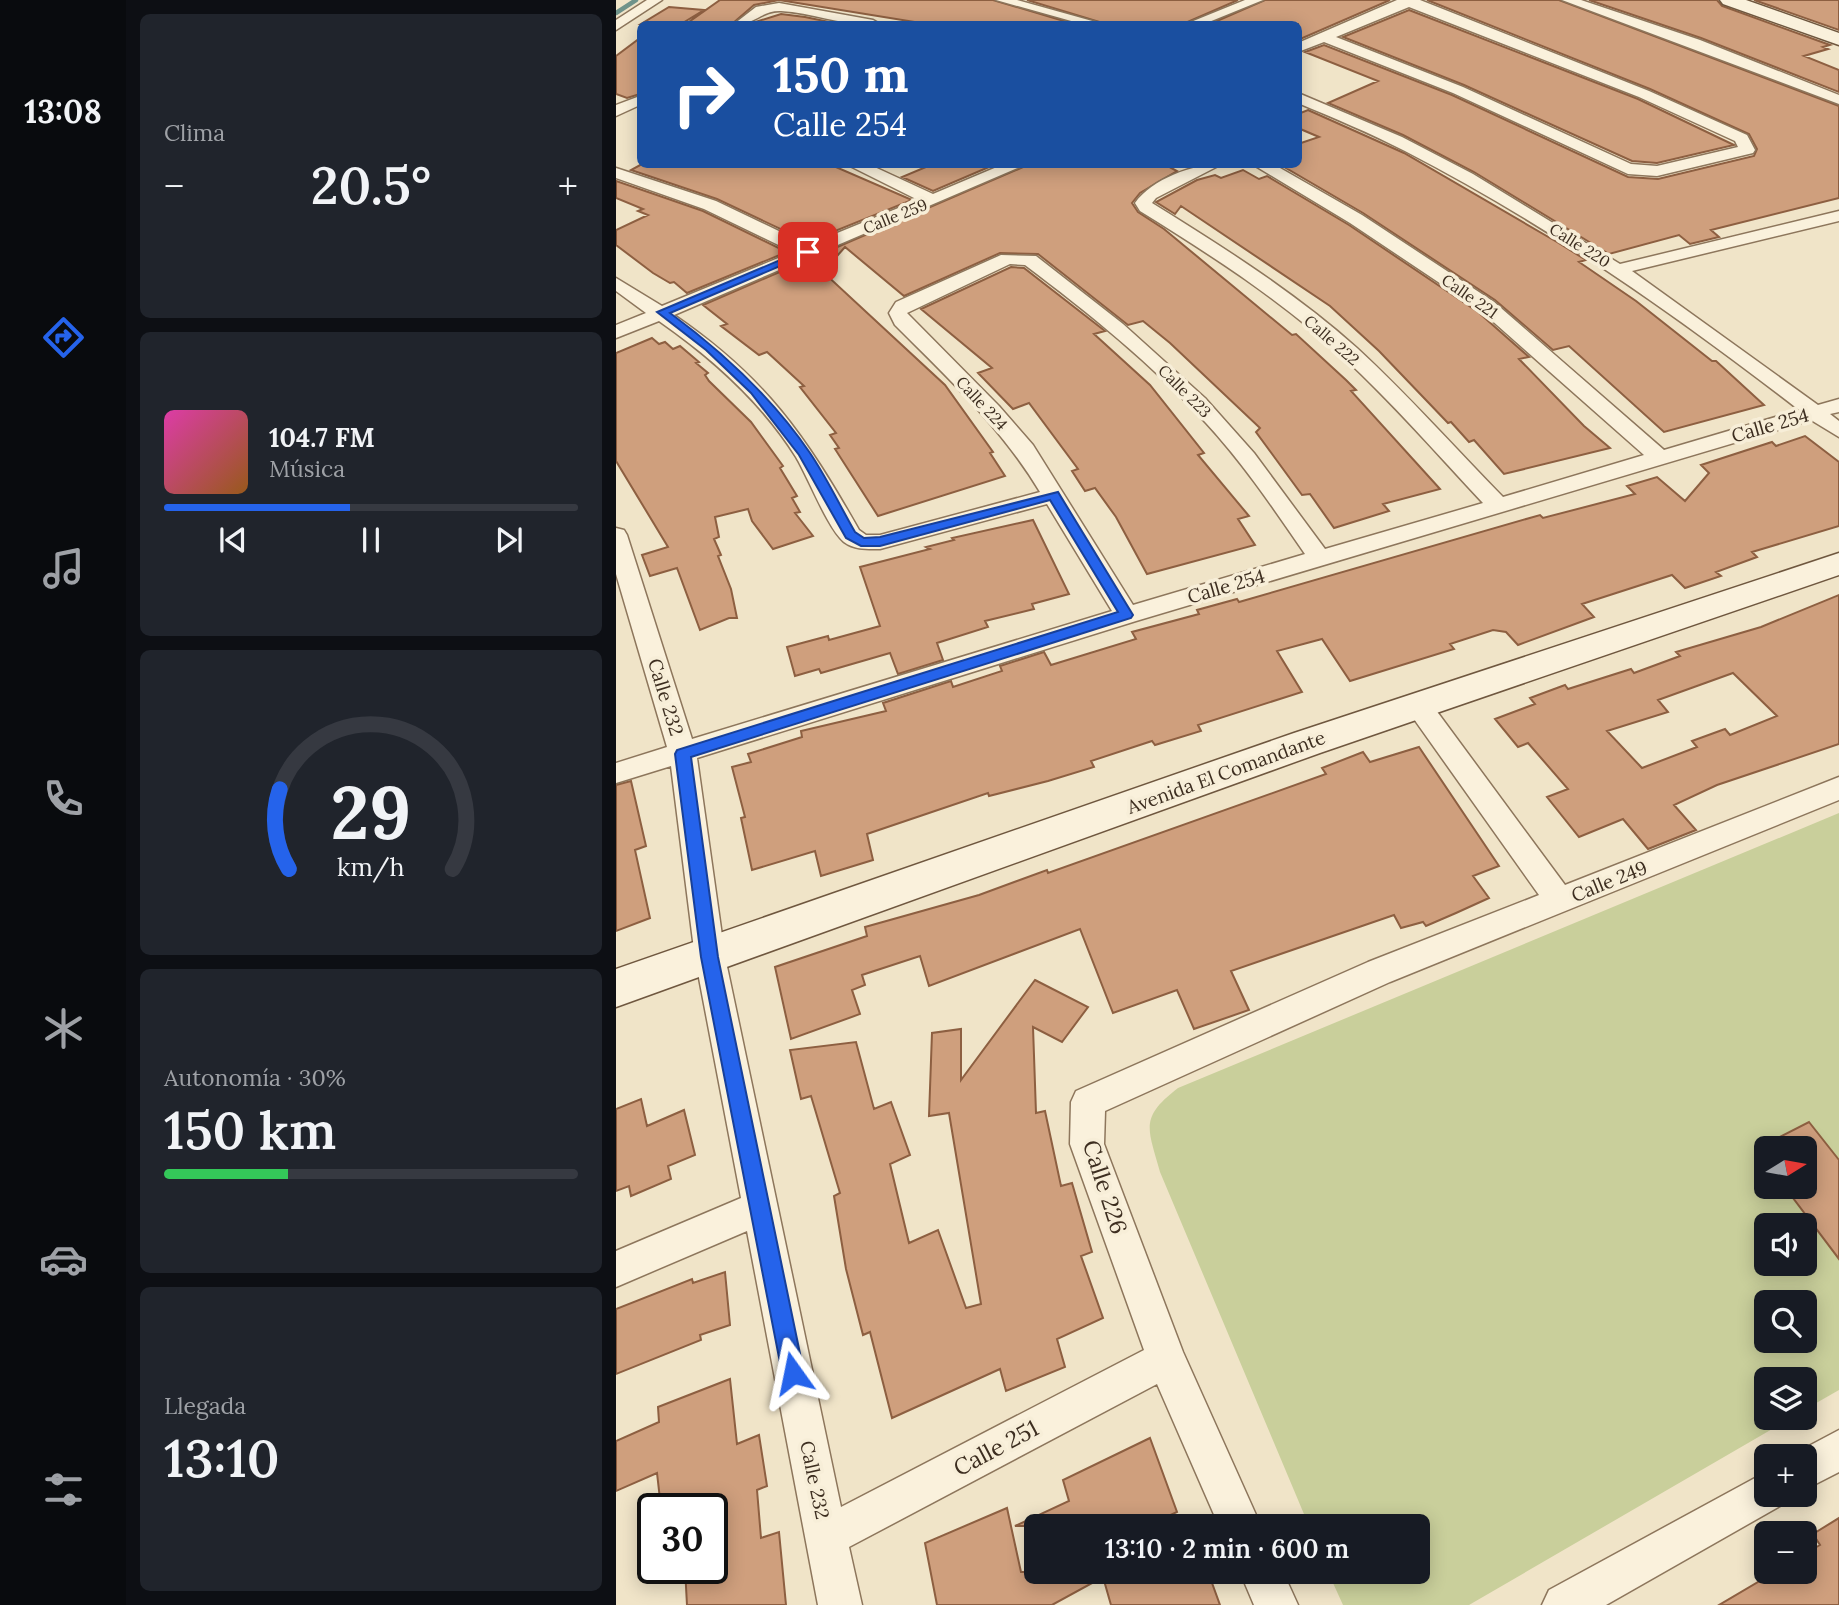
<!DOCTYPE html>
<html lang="es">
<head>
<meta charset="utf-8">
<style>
	:root { --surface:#171b24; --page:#20242c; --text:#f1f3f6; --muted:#9ea1a6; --line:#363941; --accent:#2563eb }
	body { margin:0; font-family:Lora,serif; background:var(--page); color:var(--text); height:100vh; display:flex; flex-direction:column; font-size:26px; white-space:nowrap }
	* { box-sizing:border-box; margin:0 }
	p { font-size:23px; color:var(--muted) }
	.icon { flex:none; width:38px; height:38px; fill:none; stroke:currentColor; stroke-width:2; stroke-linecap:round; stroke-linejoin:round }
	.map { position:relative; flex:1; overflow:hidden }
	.details { display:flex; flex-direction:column; gap:14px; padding:14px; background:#0d0f14; width:490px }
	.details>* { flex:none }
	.guide { position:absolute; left:21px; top:21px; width:665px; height:147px; border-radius:10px; box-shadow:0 4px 18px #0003; background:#1a4fa0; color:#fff; overflow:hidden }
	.needle { width:46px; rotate:79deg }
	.buttons { position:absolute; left:1138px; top:1136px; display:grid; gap:14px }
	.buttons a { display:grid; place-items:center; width:63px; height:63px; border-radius:10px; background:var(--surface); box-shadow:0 4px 18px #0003; font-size:35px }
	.speed { position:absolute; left:21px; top:1493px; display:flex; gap:14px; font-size:35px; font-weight:700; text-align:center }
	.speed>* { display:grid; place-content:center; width:91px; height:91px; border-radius:50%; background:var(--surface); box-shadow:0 4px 18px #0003; line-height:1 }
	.speed .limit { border:4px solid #111; border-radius:10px; background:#fff; color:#111 }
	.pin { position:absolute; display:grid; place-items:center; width:60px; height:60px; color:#fff; margin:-30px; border-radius:14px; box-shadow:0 4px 10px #0006 }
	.me { position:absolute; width:77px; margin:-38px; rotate:348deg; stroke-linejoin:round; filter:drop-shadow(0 0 5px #0008) }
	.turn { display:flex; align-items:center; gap:24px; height:147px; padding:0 21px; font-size:32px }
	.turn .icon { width:91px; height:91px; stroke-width:2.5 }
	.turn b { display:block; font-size:49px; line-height:60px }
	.big { font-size:52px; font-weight:600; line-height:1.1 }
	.details .tile { flex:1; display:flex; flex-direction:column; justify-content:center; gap:10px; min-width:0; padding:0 24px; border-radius:10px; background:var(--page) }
	.details .dial { align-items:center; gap:0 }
	.dial svg { height:182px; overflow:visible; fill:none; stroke:var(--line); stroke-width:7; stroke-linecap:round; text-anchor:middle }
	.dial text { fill:var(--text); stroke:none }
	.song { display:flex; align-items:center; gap:21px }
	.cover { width:84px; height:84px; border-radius:10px; background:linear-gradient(135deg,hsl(320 70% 55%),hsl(30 70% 35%)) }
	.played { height:7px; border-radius:4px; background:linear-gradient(90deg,var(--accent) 45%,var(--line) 45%) }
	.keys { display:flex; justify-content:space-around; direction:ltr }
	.heat { display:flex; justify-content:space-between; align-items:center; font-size:38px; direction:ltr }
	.charge { height:10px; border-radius:5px; background:linear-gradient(90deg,#34c759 30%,var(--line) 0) }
	.trip { position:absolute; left:408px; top:1514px; width:406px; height:70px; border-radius:10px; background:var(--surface); box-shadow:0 4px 18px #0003; font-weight:600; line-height:70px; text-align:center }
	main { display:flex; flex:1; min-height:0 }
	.menu { display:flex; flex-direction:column; width:126px; justify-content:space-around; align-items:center; background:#090b0e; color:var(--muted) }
	.menu .icon { width:49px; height:49px }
	.menu .on { color:var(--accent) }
	.menu b { font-size:32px; color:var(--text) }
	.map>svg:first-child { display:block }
	.green { fill:#c9cf9b; fill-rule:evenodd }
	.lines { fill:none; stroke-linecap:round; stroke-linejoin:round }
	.stream { stroke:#6f938a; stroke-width:4.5 }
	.building { fill:#cf9f7d; stroke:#8d5f41; stroke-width:2; fill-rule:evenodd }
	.street-casing { stroke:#8d765c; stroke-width:3 }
	.secondary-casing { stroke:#6f573f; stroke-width:3 }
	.street { fill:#faf1dc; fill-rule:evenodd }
	.secondary { fill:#faf1dc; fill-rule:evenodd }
	.route { fill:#2563eb; stroke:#184099; stroke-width:2 }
	.labels { text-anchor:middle; stroke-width:7; stroke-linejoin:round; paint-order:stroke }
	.far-street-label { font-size:16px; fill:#3d2e20; stroke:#f7eed8 }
	.street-label { font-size:19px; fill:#3d2e20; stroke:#f7eed8 }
	.near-street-label { font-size:23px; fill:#3d2e20; stroke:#f7eed8 }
</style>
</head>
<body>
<main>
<nav class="menu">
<b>13:08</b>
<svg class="icon on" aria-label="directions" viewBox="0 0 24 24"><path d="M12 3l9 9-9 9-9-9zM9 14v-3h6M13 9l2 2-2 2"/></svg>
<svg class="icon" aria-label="music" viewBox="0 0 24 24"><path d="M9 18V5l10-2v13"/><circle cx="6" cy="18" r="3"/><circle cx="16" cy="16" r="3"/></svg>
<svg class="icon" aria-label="phone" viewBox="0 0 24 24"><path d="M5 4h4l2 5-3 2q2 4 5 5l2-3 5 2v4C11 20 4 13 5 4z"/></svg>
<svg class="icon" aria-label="climate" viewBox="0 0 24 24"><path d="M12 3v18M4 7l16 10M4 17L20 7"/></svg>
<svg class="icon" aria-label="car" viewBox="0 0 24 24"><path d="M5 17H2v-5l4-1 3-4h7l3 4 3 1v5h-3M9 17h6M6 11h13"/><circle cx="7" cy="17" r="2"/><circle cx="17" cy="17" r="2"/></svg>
<svg class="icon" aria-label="filters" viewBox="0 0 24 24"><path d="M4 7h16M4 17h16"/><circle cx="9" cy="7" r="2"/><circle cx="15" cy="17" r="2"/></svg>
</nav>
<section class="details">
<div class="tile"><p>Clima</p>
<div class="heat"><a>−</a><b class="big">20.5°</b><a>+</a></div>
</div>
<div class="tile">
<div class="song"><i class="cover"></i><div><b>104.7 FM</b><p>Música</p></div></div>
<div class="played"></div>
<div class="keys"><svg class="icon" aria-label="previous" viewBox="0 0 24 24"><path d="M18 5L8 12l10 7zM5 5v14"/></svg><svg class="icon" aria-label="pause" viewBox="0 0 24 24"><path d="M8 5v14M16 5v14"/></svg><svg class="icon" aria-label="next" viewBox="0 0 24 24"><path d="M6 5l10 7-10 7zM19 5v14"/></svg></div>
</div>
<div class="tile dial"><svg viewBox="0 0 100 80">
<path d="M14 69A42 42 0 1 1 86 69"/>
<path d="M14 69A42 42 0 0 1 10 34" stroke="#2563eb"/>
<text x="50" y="56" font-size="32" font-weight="700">29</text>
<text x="50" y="72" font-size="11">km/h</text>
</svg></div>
<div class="tile"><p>Autonomía · 30%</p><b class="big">150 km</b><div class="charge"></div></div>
<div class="tile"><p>Llegada</p><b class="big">13:10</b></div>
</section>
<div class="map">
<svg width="1223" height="1605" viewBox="0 0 1223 1605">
	<rect width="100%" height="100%" fill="#f0e4c8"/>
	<path class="green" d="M1223 813V1390L1188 1410V1379H1150V1418H1175L853 1605H727L712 1572H802V1526H693L544 1172C532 1128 523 1118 562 1088ZM1150 1148H1188V1186H1150ZM1150 1225H1188V1264H1150ZM1150 1302H1188V1340H1150Z"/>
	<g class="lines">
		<path class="stream" d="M0 13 20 0"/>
	</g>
	<path class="building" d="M104 0H377L458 24H311L163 0 138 5 116 24H70Z
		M411 0H622L567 24H490Z
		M649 0H774L682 40V24H594Z
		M811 0H943L1223 106V198L1095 230 1103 237 1074 244 1063 235 993 254 858 172 787 135 712 103 762 81 689 52 708 45 836 95 1012 177 1042 179 1138 156 1141 149 1133 134 1034 89Z
		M973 0H1101L1106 6 1214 45 1207 47 1212 49 1188 56 1223 70V92L1085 38Z
		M1138 0H1223V30Z
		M53 7 88 10 65 24H25Z
		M793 10 1022 99 1118 145 1041 163 1016 161 848 85 727 37Z
		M165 14 189 17 223 24H133Z
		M24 38V94L11 98 0 94V56Z
		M692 110 788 153 941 242 970 260 963 262 1020 301 1096 361H1100L1148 405 1048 432 953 346 937 350 879 300 747 213 670 168 682 164V144L703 137 682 128V114Z
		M26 164H213L296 200 192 242 101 199 15 170Z
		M317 164H380L317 191 286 177Z
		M414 164H548L561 171 524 193 516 203 522 212 548 229 676 335 680 334 730 380 740 390 735 391 824 489 767 504 773 511 718 528 694 494 686 495 640 432 644 428 554 343 527 321 512 325 422 254 384 253 288 296 229 247 207 272 329 385 377 452 374 453 389 476 262 516 219 449 223 448 214 435 220 433 184 387 188 386 151 352 143 355 105 326 111 324 87 305Z
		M627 170 643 179 651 176 733 225 862 312 913 357 903 359 968 426 994 448 888 474 858 440 853 442 835 422 832 423 763 351 714 306 565 206 559 214 540 202 581 180 599 175 605 178Z
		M0 181 87 211 171 252 71 293 58 282 54 283 37 273 0 245V230L32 215 22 211 27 209 0 198Z
		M395 267 408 268 489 331 478 334 534 385 588 453 582 455 633 516 622 519 639 545 531 574 500 517 479 488 469 491 456 471 462 469 413 403 397 409 362 373 376 368 305 309Z
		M36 338 43 344 49 342 57 349 64 346 83 362 80 363 92 373 89 375 93 381 135 422 167 466 164 468 181 496 176 498 184 512 179 513 197 536 157 549 136 521 132 509 99 517 103 537 98 539 105 555 102 556 115 589 121 618H113L84 630 61 568 34 576 26 555 52 547 0 461V353Z
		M1189 436 1223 462V526L1136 552 1141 557 1100 572 1105 576 1069 588 1056 575 966 604 978 617 902 645 890 632 877 630 834 644 838 649 734 681 706 639 661 651 686 692 582 725 585 731 539 745 536 741 475 761 478 767 432 781 373 796 372 793 251 834 257 860 205 876 199 851 136 870 125 818 129 817 116 767 135 762 132 754 186 737 185 731 270 711 267 703 335 681 337 687 386 671 384 666 428 652 435 665 520 639 516 632 583 614 581 610 621 599 623 602 924 515 927 518 1019 494 1011 486 1041 477 1069 501 1093 473 1085 465 1156 442 1160 446Z
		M417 520 453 594 416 604 418 609 369 621 372 627 321 643 327 660 282 674 274 653 205 673 203 669 179 676 171 647 212 636 213 640 264 626 244 567 314 549 310 547 338 540 336 538Z
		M1223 595V744L1101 785 1058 805 1080 830 1032 849 1007 819 963 837 931 797 952 789 912 743 902 747 879 719 919 704 914 698 949 685 952 689 1015 669 1018 673 1064 656 1060 652 1145 627ZM1117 673 1161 716 1114 735 1109 729 1076 741 1081 747 1026 768 991 731 1052 712 1042 700Z
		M803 747 883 866 857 876 873 898 840 913 810 926 807 922 785 928 778 915 615 971 633 1010 578 1029 561 990 497 1013 464 929 313 986 304 956 246 975 249 985 236 990 244 1014 175 1039 159 967 251 936 249 927 363 895 431 870 432 873 710 774 706 768 747 752 754 762Z
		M15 781 30 846 19 850 34 918 0 931V785Z
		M419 980 472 1007 446 1042 417 1027 420 1113 429 1111 445 1186 456 1183 476 1252 465 1256 487 1318 441 1339 449 1367 390 1391 384 1369 276 1418 254 1332 247 1335 230 1269 218 1196 224 1193 195 1096 185 1099 174 1050 240 1042 258 1109 275 1102 294 1155 274 1164 293 1243 322 1230 350 1308 365 1304 333 1113 313 1116 316 1033 345 1029V1080Z
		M25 1099 31 1126 68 1110 79 1155 52 1166 55 1179 15 1196 13 1186 0 1191V1109Z
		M1193 1122 1223 1160V1259L1168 1186H1188V1148H1150V1162L1140 1149Z
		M109 1272 114 1325 84 1335 85 1340 0 1374V1309L76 1279 77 1283Z
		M114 1379 121 1444 143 1435 151 1486 141 1490 145 1538 163 1532 170 1605H71L69 1568H96V1508H45L41 1473 0 1491V1441L43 1422 42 1407Z
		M534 1438 561 1512 531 1526H399L453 1501 447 1480Z
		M391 1508 405 1572H592L604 1605H495L487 1577 436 1605H321L309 1543Z
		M1223 1518V1605H1103L1159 1572H1188V1554L1204 1545 1197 1534Z"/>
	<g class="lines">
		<g class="street-casing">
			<path id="street" d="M31 0H46L0 30V20Z
				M380 0H401L487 24H466Z
				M629 0H647L588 24H570Z
				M781 0H804L1033 91 1131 135 1139 150 1137 153 1041 176 1012 174 837 93 708 42 682 52V43ZM793 7 1023 97 1119 141 1122 147 1041 166 1015 164 847 87 720 37Z
				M946 0H965L1084 40 1223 95V104Z
				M163 3 257 20 264 24C230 27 198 13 165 11 146 10 137 26 118 24L140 7Z
				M682 93 786 137 857 174 1004 264 1223 211V221L1016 271 1202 405 1223 399V412L1214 414 1223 421V437L1195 420 520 621 81 758 109 957 225 1507 528 1350 454 1144 455 1102 460 1091 752 962 923 895 793 712 789 705 793 698 802 695 811 698 949 885 1223 777V800L774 982 489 1111 488 1144 567 1352 645 1526H603L541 1384 233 1547 246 1605H202L131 1231 0 1287V1251L125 1198 79 957 55 766 0 783V763L51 747 0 574V528L8 530 11 535 76 739 496 611 431 504 264 549C251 549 239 550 228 542 212 529 192 477 180 457 145 401 96 358 43 321L0 338V325L30 313 0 291V278L46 306 177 252 88 209 0 178V168L100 201 192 245 302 200 230 164H252L317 194 388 164H411L58 315C150 378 189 435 243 530L250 535H264L424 492C385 427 332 378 279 325L273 313 280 302 385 255 420 256 507 324 589 398 638 453 709 549 867 503C821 454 776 402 727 357 665 300 595 255 524 211L519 203C536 179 577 164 606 164L540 198 536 203C607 247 678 292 741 348 792 395 838 447 887 497L1028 455 864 310 734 223 636 164H657L746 215 878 302 1048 450 1183 410C1059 314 929 223 789 151 754 133 718 118 682 103ZM394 264 409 265C473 313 536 364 590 423 627 463 658 509 689 554L517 605 417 445 383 406 291 313Z
				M24 96V105L0 116V105Z
				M1223 1430V1472L1188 1490V1456H1174Z
				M1150 1472V1494H1169L1164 1506 990 1605H926L933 1590Z
				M624 1572H667L682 1605H638Z"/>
		</g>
		<g class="secondary-casing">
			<path id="secondary" d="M1104 0H1130L1223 33V45L1107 4Z
				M1223 553V575L704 753 0 1007V969L678 733Z"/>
		</g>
		<use href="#street" class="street"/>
		<use href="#secondary" class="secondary"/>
	</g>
	<path class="route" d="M188 250 197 252 54 313C108 353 156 397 194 453 211 478 224 506 239 532L248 538 264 537 442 492 517 615 515 618 75 757 102 957 188 1373 185 1380 177 1384 169 1380 166 1373 85 957 59 754 61 750 502 612 434 500 264 546H245L230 538 183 455 135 393 90 350 41 312Z"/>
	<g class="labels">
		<g class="far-street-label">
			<text transform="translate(279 216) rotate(-22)" y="6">Calle 259</text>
			<text transform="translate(964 245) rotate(32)" y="6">Calle 220</text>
			<text transform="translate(854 296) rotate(35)" y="6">Calle 221</text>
			<text transform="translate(716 340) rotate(41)" y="6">Calle 222</text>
			<text transform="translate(569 391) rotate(45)" y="6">Calle 223</text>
			<text transform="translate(366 403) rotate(47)" y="6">Calle 224</text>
		</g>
		<g class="street-label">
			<text transform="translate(1154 425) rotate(-16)" y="7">Calle 254</text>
			<text transform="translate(610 586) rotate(-16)" y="7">Calle 254</text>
			<text transform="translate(50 697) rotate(73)" y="7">Calle 232</text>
			<text transform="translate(610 772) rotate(-20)" y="7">Avenida El Comandante</text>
			<text transform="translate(993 881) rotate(-22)" y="7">Calle 249</text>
			<text transform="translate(199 1480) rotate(78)" y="7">Calle 232</text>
		</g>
		<g class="near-street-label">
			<text transform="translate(489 1187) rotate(72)" y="8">Calle 226</text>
			<text transform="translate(380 1448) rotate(-28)" y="8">Calle 251</text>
		</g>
	</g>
</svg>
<div class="buttons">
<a><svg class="needle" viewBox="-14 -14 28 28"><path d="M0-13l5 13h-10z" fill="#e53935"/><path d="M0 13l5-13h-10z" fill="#9ea1a6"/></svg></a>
<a><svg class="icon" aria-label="sound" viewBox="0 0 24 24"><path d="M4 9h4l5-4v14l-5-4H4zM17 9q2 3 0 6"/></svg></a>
<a><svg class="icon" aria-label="search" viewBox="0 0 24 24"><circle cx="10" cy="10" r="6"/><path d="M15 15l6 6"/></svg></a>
<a><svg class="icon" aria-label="layers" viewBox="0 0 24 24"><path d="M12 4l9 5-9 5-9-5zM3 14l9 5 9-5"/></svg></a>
<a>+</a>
<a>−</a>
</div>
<div class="speed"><div class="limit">30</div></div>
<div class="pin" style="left:192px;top:252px;background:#d93025"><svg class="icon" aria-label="arrive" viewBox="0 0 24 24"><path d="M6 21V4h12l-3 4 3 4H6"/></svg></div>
<svg class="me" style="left:177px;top:1373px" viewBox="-20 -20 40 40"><path d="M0-17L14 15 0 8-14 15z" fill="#2563eb" stroke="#fff" stroke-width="4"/></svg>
<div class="trip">13:10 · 2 min · 600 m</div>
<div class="guide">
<div class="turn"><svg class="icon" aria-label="right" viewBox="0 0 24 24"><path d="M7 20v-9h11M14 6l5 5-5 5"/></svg><div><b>150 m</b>Calle 254</div></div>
</div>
</div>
</main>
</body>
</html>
